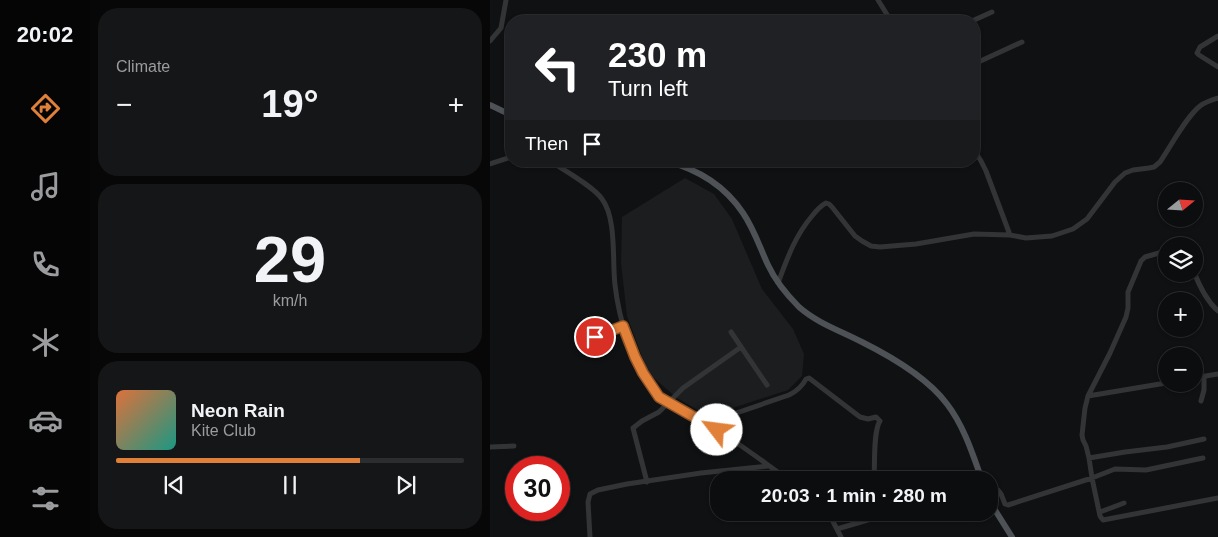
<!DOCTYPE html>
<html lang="en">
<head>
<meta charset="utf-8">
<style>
	:root { --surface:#0c0d0e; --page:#151617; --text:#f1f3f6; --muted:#9a9c9e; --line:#2c2d2e; --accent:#e18039 }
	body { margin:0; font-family:Arial,sans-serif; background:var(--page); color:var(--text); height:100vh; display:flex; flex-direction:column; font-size:19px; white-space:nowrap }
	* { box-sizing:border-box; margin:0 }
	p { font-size:16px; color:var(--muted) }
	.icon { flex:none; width:28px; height:28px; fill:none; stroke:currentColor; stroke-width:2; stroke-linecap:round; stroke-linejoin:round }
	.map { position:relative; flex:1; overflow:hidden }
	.panel { display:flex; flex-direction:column; gap:8px; padding:8px; background:#070708; width:400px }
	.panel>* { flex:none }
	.top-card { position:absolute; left:15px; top:15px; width:475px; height:152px; border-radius:20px; box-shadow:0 1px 4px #0004,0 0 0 1px var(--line); background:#202124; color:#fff; overflow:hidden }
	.needle { width:32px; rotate:72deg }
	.buttons { position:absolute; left:668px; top:182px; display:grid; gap:10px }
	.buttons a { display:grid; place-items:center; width:45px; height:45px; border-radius:50%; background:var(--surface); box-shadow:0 1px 4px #0004,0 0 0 1px var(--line); font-size:25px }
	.speed { position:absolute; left:15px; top:456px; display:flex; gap:10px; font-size:25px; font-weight:700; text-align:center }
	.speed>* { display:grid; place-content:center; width:65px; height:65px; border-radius:50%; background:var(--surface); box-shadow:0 1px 4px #0004,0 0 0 1px var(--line); line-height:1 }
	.speed .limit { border:8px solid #d22; background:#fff; color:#111 }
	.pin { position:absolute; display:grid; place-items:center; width:42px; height:42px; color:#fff; margin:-21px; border:2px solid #fff; border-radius:50%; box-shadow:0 1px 5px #0007 }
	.me { position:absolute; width:55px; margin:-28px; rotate:300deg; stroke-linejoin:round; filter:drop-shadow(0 0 4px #0008) }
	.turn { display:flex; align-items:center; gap:18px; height:105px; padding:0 20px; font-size:22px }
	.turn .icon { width:65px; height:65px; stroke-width:2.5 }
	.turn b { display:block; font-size:35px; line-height:42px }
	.then { display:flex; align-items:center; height:48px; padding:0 20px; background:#0003; gap:10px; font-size:19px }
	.big { font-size:38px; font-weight:700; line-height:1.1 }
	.panel .card { flex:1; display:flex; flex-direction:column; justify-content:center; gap:8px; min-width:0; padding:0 18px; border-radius:20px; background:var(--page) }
	.panel .dial { align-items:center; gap:0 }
	.dial b { font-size:65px; line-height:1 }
	.song { display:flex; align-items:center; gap:15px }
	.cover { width:60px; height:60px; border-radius:8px; background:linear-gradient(135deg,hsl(20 70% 55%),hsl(170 70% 35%)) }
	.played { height:5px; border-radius:2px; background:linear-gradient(90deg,var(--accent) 70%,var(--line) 70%) }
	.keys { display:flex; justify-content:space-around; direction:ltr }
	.heat { display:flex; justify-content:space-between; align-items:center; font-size:28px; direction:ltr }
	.trip { position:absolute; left:220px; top:471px; width:288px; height:50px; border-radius:20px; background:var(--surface); box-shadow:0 1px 4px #0004,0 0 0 1px var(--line); font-weight:700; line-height:50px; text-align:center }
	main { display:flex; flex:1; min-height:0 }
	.menu { display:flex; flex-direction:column; width:90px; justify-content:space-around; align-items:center; background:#050506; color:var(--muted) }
	.menu .icon { width:35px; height:35px }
	.menu .on { color:var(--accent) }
	.menu b { font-size:22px; color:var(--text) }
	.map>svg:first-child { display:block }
	.built { fill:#1c1d1e }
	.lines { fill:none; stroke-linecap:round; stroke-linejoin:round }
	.minor { stroke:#323436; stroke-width:5 }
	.major { stroke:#4e5155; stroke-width:6 }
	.route-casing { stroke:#925325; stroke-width:12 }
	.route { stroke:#e18039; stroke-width:9 }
</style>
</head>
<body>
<main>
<nav class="menu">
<b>20:02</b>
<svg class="icon on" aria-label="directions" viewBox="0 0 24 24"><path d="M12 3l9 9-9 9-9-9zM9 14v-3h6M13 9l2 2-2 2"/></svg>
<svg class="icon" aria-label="music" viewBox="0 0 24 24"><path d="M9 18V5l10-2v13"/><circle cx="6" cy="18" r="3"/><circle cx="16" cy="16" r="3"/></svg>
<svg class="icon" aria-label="phone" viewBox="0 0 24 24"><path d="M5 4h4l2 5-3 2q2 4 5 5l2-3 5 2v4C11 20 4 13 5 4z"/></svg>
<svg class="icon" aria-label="climate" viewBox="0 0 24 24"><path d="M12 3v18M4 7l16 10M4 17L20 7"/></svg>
<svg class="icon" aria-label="car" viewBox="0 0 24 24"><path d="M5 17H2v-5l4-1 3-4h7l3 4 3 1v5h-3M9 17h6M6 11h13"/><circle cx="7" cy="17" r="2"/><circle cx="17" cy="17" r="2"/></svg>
<svg class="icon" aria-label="filters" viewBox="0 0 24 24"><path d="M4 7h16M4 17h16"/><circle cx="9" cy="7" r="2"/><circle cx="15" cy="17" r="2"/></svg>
</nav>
<section class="panel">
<div class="card"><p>Climate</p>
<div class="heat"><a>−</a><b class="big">19°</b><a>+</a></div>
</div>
<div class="card dial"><b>29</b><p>km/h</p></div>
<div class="card">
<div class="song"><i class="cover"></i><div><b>Neon Rain</b><p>Kite Club</p></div></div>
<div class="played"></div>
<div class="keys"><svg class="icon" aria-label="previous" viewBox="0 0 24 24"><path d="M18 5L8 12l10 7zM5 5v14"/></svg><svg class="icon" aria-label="pause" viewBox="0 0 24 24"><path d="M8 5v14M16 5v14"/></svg><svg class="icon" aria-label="next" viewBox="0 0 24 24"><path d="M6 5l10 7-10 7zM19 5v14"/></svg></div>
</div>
</section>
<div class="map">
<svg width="728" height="537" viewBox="0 0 728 537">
	<rect width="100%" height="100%" fill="#101112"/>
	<path class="built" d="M195 178 224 194 242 219 272 289 303 329 314 354 312 376 298 390 218 416 187 398 158 373 137 316 131 263 132 217Z"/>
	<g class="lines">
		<path class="minor" d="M388 0 401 21
			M482 21 502 12
			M728 36 710 47 707 53 709 55 728 67
			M0 41 11 28 16 0
			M484 64 532 42
			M484 150 491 161 496 171 520 235
			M60 161C74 170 104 187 112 199 127 219 122 261 125 285 129 320 141 358 162 387 175 406 199 412 218 424 246 441 272 461 299 480
			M0 164 21 157
			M676 251 655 257 651 261 638 292V308L636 317 620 353 598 396 595 408 592 435 593 440 596 446 599 458 602 478 610 516 613 520 728 498
			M704 272C709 285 718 302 728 311
			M288 283C297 259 305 236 322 216 326 211 330 206 336 203L339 204 342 207 365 236 372 241 381 246 390 247 426 244 484 234 520 235 536 238 562 236 583 229 597 219 625 182 635 173 643 170 659 168 664 167 670 162C681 146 696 117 710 106 715 102 722 100 728 98
			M241 332 277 385
			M91 341 133 326
			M704 378 728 374
			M598 396 676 383
			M711 401 714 390V376
			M217 423 299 395C307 391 312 387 316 379L319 378 370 417 378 419 386 417 390 421C383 431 385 466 384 480
			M0 447 24 446
			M599 458 635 452 677 447 714 439
			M157 482 143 428 152 421 169 412 193 388 251 347
			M499 492 508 490 511 494 515 504 518 505 602 478 625 469 656 470 713 458
			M338 512 351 537
			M610 512 634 503
			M347 529 381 519 403 517
			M100 537 98 502 100 494 108 490 137 484 211 473 278 466"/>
		<path class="major" d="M0 105 21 115
			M176 161C207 169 235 186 253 213 264 229 270 248 278 265 285 280 297 295 309 307 327 323 351 331 372 342 402 357 437 377 457 404 474 426 483 455 492 480
			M499 496 505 510 522 537"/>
	</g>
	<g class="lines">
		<g class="route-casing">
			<path id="route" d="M105 337 133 326 145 357 153 373 169 397 227 430"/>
		</g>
		<use href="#route" class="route"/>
	</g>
</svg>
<div class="buttons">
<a><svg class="needle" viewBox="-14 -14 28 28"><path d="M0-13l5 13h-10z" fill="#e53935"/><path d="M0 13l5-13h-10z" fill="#9a9c9e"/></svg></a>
<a><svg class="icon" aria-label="layers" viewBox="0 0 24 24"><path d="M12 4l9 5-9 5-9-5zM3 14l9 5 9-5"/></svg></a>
<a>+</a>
<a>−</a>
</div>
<div class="speed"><div class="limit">30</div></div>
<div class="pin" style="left:105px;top:337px;background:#d93025"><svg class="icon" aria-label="arrive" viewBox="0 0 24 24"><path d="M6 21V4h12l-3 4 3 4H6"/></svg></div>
<svg class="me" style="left:227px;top:430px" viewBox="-20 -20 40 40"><circle r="19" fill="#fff"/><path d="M0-13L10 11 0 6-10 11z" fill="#e18039"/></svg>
<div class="trip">20:03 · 1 min · 280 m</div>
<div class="top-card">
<div class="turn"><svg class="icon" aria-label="left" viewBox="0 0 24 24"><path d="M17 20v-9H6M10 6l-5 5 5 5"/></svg><div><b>230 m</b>Turn left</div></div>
<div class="then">Then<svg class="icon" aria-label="arrive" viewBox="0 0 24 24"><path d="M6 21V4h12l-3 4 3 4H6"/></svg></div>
</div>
</div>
</main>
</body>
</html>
